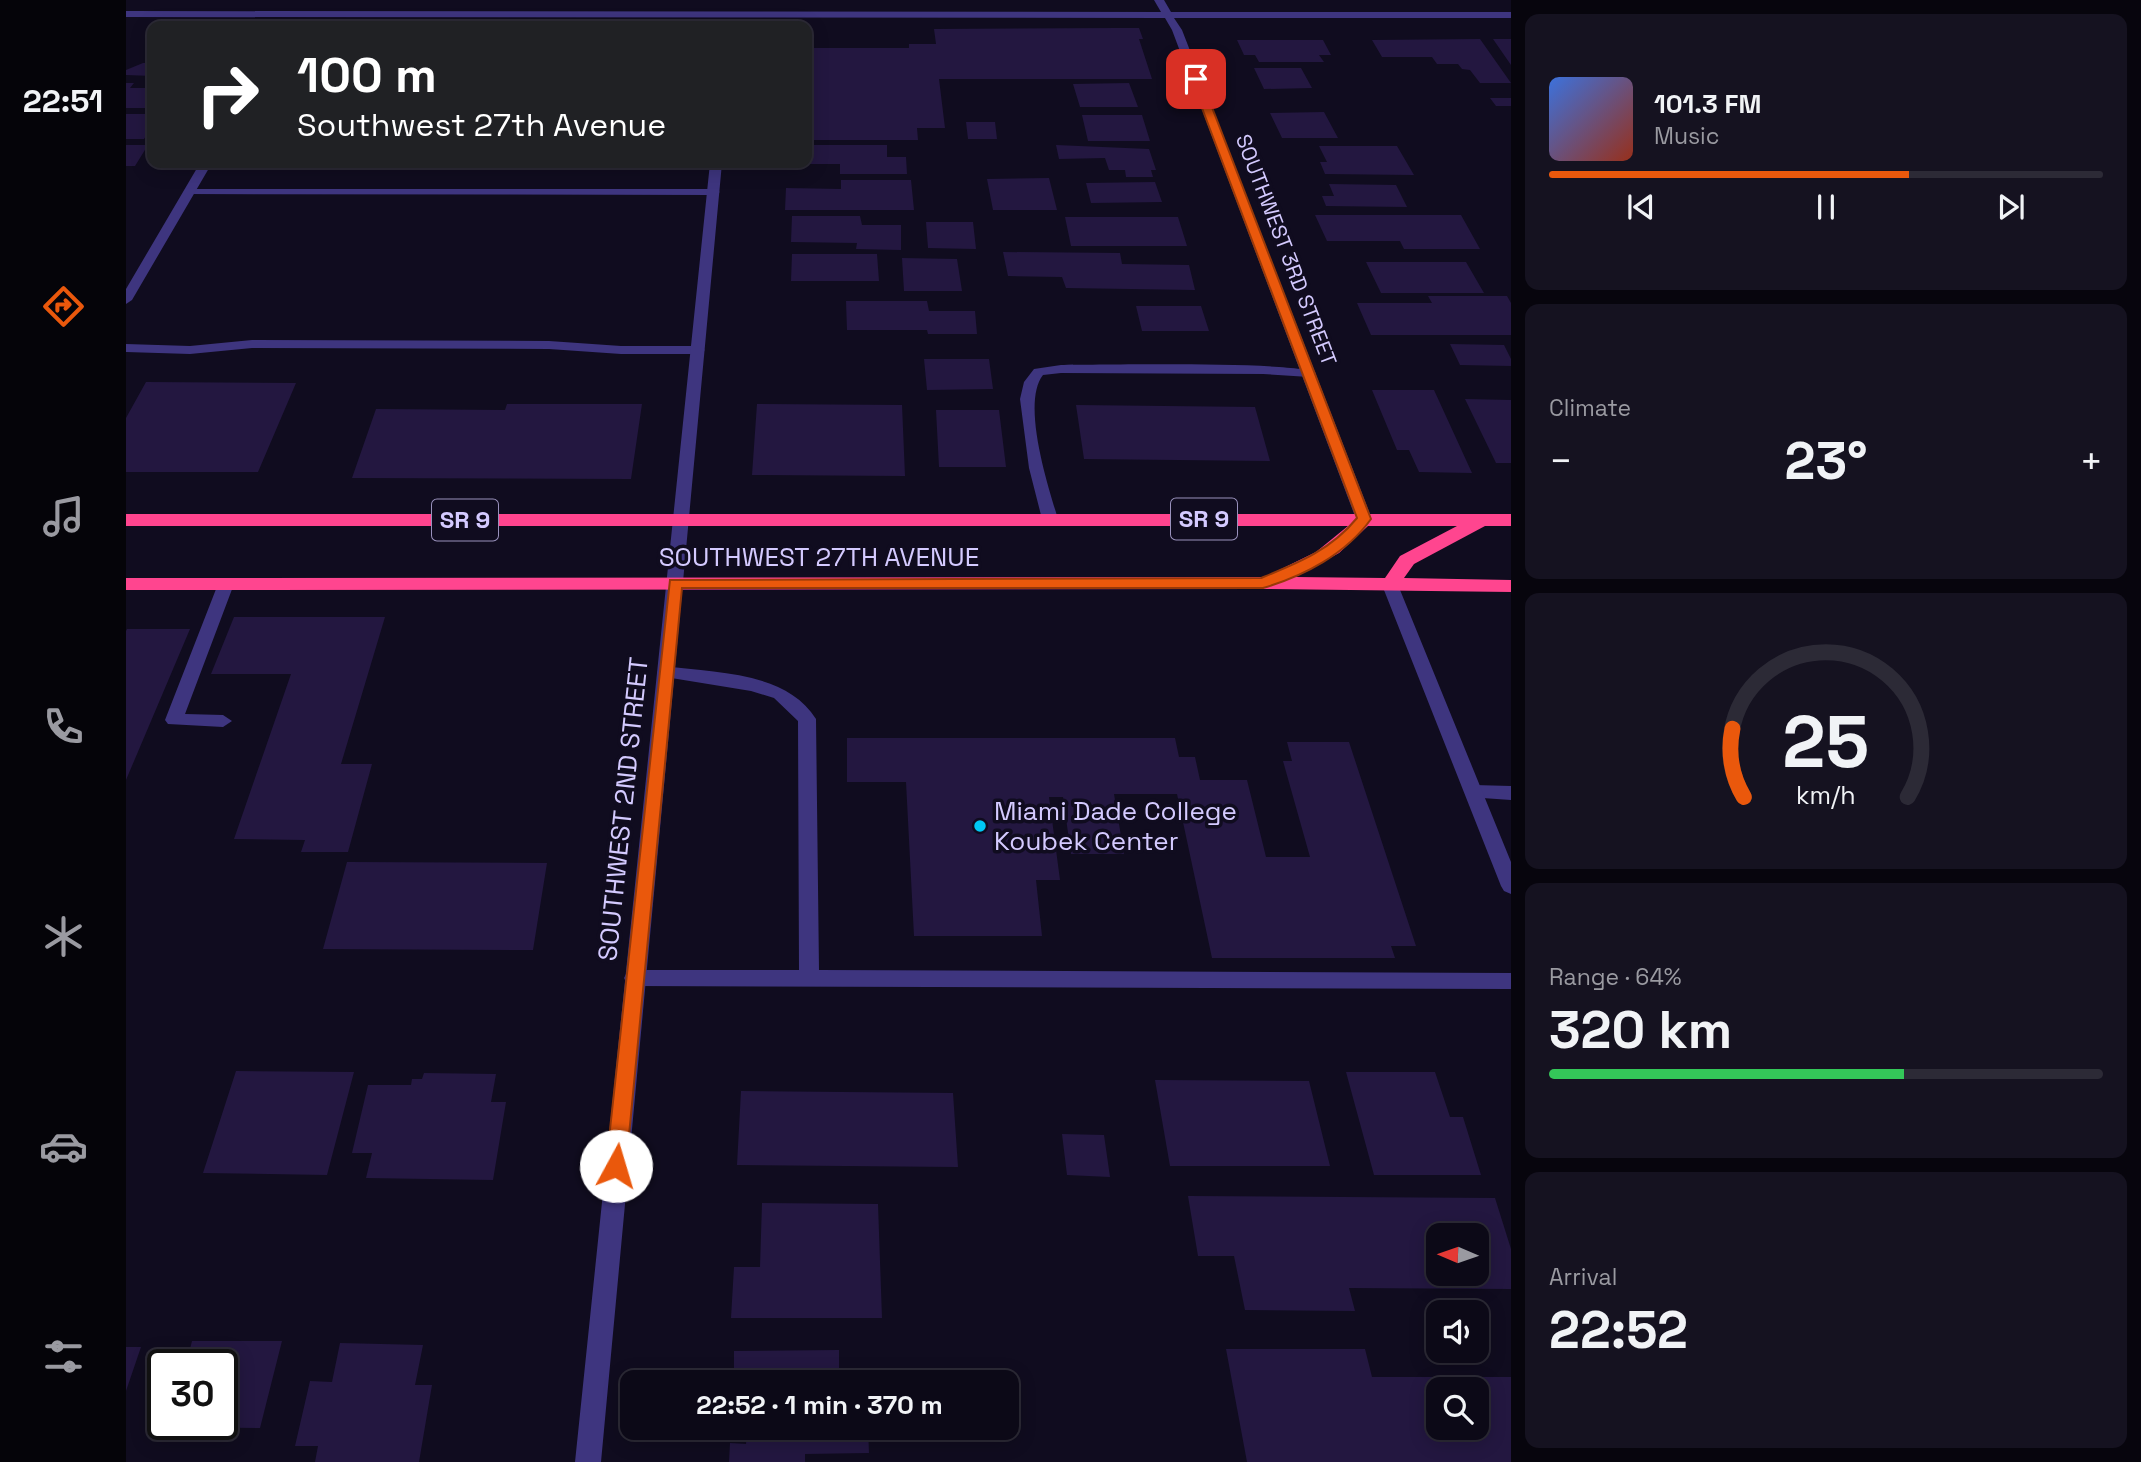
<!DOCTYPE html>
<html lang="en">
<head>
<meta charset="utf-8">
<style>
	:root { --surface:#0c0917; --page:#151220; --text:#f1f3f6; --muted:#9a9aa1; --line:#2c2a36; --accent:#ea580c }
	body { margin:0; font-family:"Space Grotesk",sans-serif; background:var(--page); color:var(--text); height:100vh; display:flex; flex-direction:column; font-size:26px; white-space:nowrap }
	* { box-sizing:border-box; margin:0 }
	p { font-size:23px; color:var(--muted) }
	.icon { flex:none; width:38px; height:38px; fill:none; stroke:currentColor; stroke-width:2; stroke-linecap:round; stroke-linejoin:round }
	.map { position:relative; flex:1; overflow:hidden }
	.panel { display:flex; flex-direction:column; gap:14px; padding:14px; background:#07050d; width:630px }
	.panel>* { flex:none }
	.guide { position:absolute; left:21px; top:21px; width:665px; height:147px; border-radius:14px; box-shadow:0 4px 18px #0003,0 0 0 2px var(--line); background:#202124; color:#fff; overflow:hidden }
	.needle { width:46px; rotate:272deg }
	.buttons { position:absolute; left:1300px; top:1223px; display:grid; gap:14px }
	.buttons a { display:grid; place-items:center; width:63px; height:63px; border-radius:14px; background:var(--surface); box-shadow:0 4px 18px #0003,0 0 0 2px var(--line); font-size:35px }
	.speed { position:absolute; left:21px; top:1349px; display:flex; gap:14px; font-size:35px; font-weight:700; text-align:center }
	.speed>* { display:grid; place-content:center; width:91px; height:91px; border-radius:50%; background:var(--surface); box-shadow:0 4px 18px #0003,0 0 0 2px var(--line); line-height:1 }
	.speed .limit { border:4px solid #111; border-radius:10px; background:#fff; color:#111 }
	.pin { position:absolute; display:grid; place-items:center; width:60px; height:60px; color:#fff; margin:-30px; border-radius:14px; box-shadow:0 4px 10px #0006 }
	.me { position:absolute; width:77px; margin:-38px; rotate:6deg; stroke-linejoin:round; filter:drop-shadow(0 0 5px #0008) }
	.turn { display:flex; align-items:center; gap:24px; height:147px; padding:0 35px; font-size:32px }
	.turn .icon { width:91px; height:91px; stroke-width:2.5 }
	.turn b { display:block; font-size:49px; line-height:60px }
	.big { font-size:52px; font-weight:700; line-height:1.1 }
	.panel .card { flex:1; display:flex; flex-direction:column; justify-content:center; gap:10px; min-width:0; padding:0 24px; border-radius:14px; background:var(--page) }
	.panel .dial { align-items:center; gap:0 }
	.dial svg { height:182px; overflow:visible; fill:none; stroke:var(--line); stroke-width:7; stroke-linecap:round; text-anchor:middle }
	.dial text { fill:var(--text); stroke:none }
	.song { display:flex; align-items:center; gap:21px }
	.cover { width:84px; height:84px; border-radius:10px; background:linear-gradient(135deg,hsl(220 70% 55%),hsl(10 70% 35%)) }
	.played { height:7px; border-radius:4px; background:linear-gradient(90deg,var(--accent) 65%,var(--line) 65%) }
	.keys { display:flex; justify-content:space-around; direction:ltr }
	.heat { display:flex; justify-content:space-between; align-items:center; font-size:38px; direction:ltr }
	.charge { height:10px; border-radius:5px; background:linear-gradient(90deg,#34c759 64%,var(--line) 0) }
	.trip { position:absolute; left:494px; top:1370px; width:399px; height:70px; border-radius:14px; background:var(--surface); box-shadow:0 4px 18px #0003,0 0 0 2px var(--line); font-weight:700; line-height:70px; text-align:center }
	main { display:flex; flex:1; min-height:0 }
	.tabs { display:flex; flex-direction:column; width:126px; justify-content:space-around; align-items:center; background:#050409; color:var(--muted) }
	.tabs .icon { width:49px; height:49px }
	.tabs .current { color:var(--accent) }
	.tabs b { font-size:32px; color:var(--text) }
	.map>svg:first-child { display:block }
	.building { fill:#231740; fill-rule:evenodd }
	.lines { fill:none; stroke-linecap:round; stroke-linejoin:round }
	.lane { fill:#3e357f; fill-rule:evenodd }
	.street { fill:#3e357f; fill-rule:evenodd }
	.highway { fill:#ff458f; fill-rule:evenodd }
	.route { fill:#ea580c; stroke:#983908; stroke-width:2 }
	.poi-dot { fill:#00c8f5; stroke:#100c1f; stroke-width:2.5 }
	.labels { text-anchor:middle; stroke-width:7; stroke-linejoin:round; paint-order:stroke }
	.far-street-label { font-size:21px; fill:#d4caff; stroke:#100c1f }
	.shield { fill:#100c1f; stroke:#9991bc; stroke-width:2 }
	.shield-label { font-size:24px; font-weight:bold; fill:#d4caff }
	.street-label { font-size:26px; fill:#d4caff; stroke:#100c1f }
	.poi-label { font-size:26px; fill:#d4caff; stroke:#100c1f; text-anchor:start }
</style>
</head>
<body>
<main>
<nav class="tabs">
<b>22:51</b>
<svg class="icon current" aria-label="directions" viewBox="0 0 24 24"><path d="M12 3l9 9-9 9-9-9zM9 14v-3h6M13 9l2 2-2 2"/></svg>
<svg class="icon" aria-label="music" viewBox="0 0 24 24"><path d="M9 18V5l10-2v13"/><circle cx="6" cy="18" r="3"/><circle cx="16" cy="16" r="3"/></svg>
<svg class="icon" aria-label="phone" viewBox="0 0 24 24"><path d="M5 4h4l2 5-3 2q2 4 5 5l2-3 5 2v4C11 20 4 13 5 4z"/></svg>
<svg class="icon" aria-label="climate" viewBox="0 0 24 24"><path d="M12 3v18M4 7l16 10M4 17L20 7"/></svg>
<svg class="icon" aria-label="car" viewBox="0 0 24 24"><path d="M5 17H2v-5l4-1 3-4h7l3 4 3 1v5h-3M9 17h6M6 11h13"/><circle cx="7" cy="17" r="2"/><circle cx="17" cy="17" r="2"/></svg>
<svg class="icon" aria-label="filters" viewBox="0 0 24 24"><path d="M4 7h16M4 17h16"/><circle cx="9" cy="7" r="2"/><circle cx="15" cy="17" r="2"/></svg>
</nav>
<div class="map">
<svg width="1385" height="1462" viewBox="0 0 1385 1462">
	<rect width="100%" height="100%" fill="#100c1f"/>
	<path class="building" d="M992 28H1013L1017 39H1013L1026 79H813L819 128H791L792 140H681V48H783V44H810L808 29Z
		M1354 39 1385 83H1354L1344 70 1336 69 1332 64H1311L1306 57H1256L1246 40Z
		M1367 39H1385V65Z
		M1111 40H1197L1205 55H1193L1198 62H1133L1129 55H1118Z
		M17 63H26V76L0 75V70Z
		M1128 68H1175L1186 88 1138 89Z
		M0 83H8L4 88H26V108H0Z
		M1003 83 1012 107H954L947 84Z
		M1364 98H1385V106H1370Z
		M1198 112 1212 138H1156L1144 113Z
		M0 114H26V127L18 139H0Z
		M956 115H1016L1024 141H962Z
		M840 122H869L871 139H842Z
		M0 145H22L9 166H0Z
		M681 145H761V157H780L781 174H714V164H681Z
		M930 145 1023 149 1030 170H1025L1027 177H1000L999 170H983L979 158 933 159Z
		M1193 146H1271L1288 175 1199 174 1194 162H1201Z
		M923 178 931 210H867L861 179Z
		M715 180H785L788 210H659L660 188 715 189Z
		M1029 182 1036 202 965 203 960 183Z
		M1203 184 1270 185 1281 207 1200 206 1196 196H1208Z
		M1189 215H1335L1354 249H1278L1274 241H1201Z
		M666 216H734L736 225H775V250L730 249 731 243 665 242Z
		M939 217H1052L1061 246H945Z
		M800 222H847L850 249 802 248Z
		M877 252 994 253 996 264 1063 265 1069 290 940 288 936 277 882 276Z
		M666 254H751L753 281H665Z
		M776 258 831 259 836 291H778Z
		M1240 262H1340L1358 293H1255Z
		M1302 296H1381L1385 303V335H1245L1231 303H1306Z
		M720 301H801L803 311H849L851 334H802L801 330H721Z
		M1010 306H1075L1083 331H1016Z
		M1324 344 1378 345 1385 359V366L1334 365Z
		M798 359H863L867 389 801 390Z
		M20 382 170 383 132 472H0V418Z
		M1246 390H1308L1346 473 1293 472 1283 450H1271Z
		M1339 399 1385 400V463H1370Z
		M381 404H516L505 479 226 478 250 409 379 410Z
		M631 404 776 405 779 476 626 475Z
		M950 405 1129 407 1144 461 958 459Z
		M810 410H873L880 467H813Z
		M108 617H259L215 764H246L222 852H175L179 840 108 839 165 674H85Z
		M1 629H64L0 780V631Z
		M721 738H1049L1053 757H1069L1074 780H1121L1140 857H1184L1157 761H1166L1161 742H1223L1290 946H1265L1269 958H1086L1051 794H988L998 854H945L937 797H923L934 880H910L916 936H788L780 782H721Z
		M221 862 421 863 407 950 197 949Z
		M110 1071 228 1072 201 1175 77 1173Z
		M1220 1072H1309L1324 1117H1337L1355 1175H1248Z
		M298 1073 370 1074 365 1102H380L367 1180 240 1178 246 1153H226L242 1085H285L286 1079H296Z
		M1029 1080 1183 1081 1204 1166H1044Z
		M615 1091 827 1093 832 1167 611 1165Z
		M936 1134 978 1135 984 1177 941 1175Z
		M1062 1196 1369 1198 1385 1249V1289L1223 1288 1229 1311 1119 1310 1108 1256H1072ZM1312 1236H1351V1274H1312Z
		M636 1203 752 1204 756 1318H605L608 1267H634Z
		M66 1341H156L134 1428 46 1427V1424H96V1365H60Z
		M214 1343 297 1345 289 1385H306L293 1462H189L192 1446H169L184 1381 206 1382Z
		M0 1347H15L0 1391Z
		M1100 1349H1239L1246 1377H1385V1462H1121ZM1312 1390H1351V1428H1312Z
		M713 1350V1382H608V1351Z
		M621 1428H742L743 1453 679 1454V1462H603L604 1443 620 1444Z"/>
	<g class="lines">
		<path class="lane" d="M63 189H588L594 192 588 195 59 194V190Z
			M126 340 423 341 495 346H572L579 350 572 354H495L423 349 126 348 64 354 0 352V344L64 346Z
			M935 365C969 365 1176 361 1190 373L1183 377 1137 374 935 373 917 375C895 403 922 486 932 519L924 524 916 519 903 468 894 399 898 382 908 369Z
			M100 579 108 584 59 714 97 715 106 721 97 727 42 724 39 720 92 584Z
			M539 666C588 673 660 671 690 719L693 970 1385 973V989L508 986 501 984 498 978 501 972 508 970H673L672 721 648 698 625 691 533 676 531 672Z
			M1348 785 1385 786V800L1342 797 1339 792 1342 787Z"/>
		<path class="street" d="M1028 0H1038L1045 12H1385V18H1048L1056 30 1246 519 1243 522 1238 524 1230 519 1046 30 1039 18 0 17V11L1035 12Z
			M74 163H86L6 300 0 304V289Z
			M584 163H596L475 1462H449Z
			M1264 580 1272 585 1385 862V894L1378 891 1375 886 1256 585Z"/>
		<path class="highway" d="M0 514H1385V526H1359L1288 564 1278 578 1385 580V592L1137 589 0 590V578L1139 577 1190 552 1222 526H0ZM1242 526H1331L1274 556 1259 578 1169 577 1213 553Z"/>
	</g>
	<path class="route" d="M1070 76 1075 79 1245 519C1220 554 1178 576 1137 588H556L500 1166 497 1173 490 1175 483 1173 480 1166 544 580 1135 578C1172 563 1205 550 1231 518L1065 79Z"/>
	<circle class="poi-dot" cx="854" cy="826" r="7"/>
	<g class="labels">
		<g class="far-street-label">
			<text transform="translate(1160 250) rotate(69)" y="7">SOUTHWEST 3RD STREET</text>
		</g>
		<g class="shield">
			<rect x="1045" y="498.5" width="66" height="41" rx="5"/>
			<rect x="306" y="499.5" width="66" height="41" rx="5"/>
		</g>
		<g class="shield-label">
			<text x="1078" y="527">SR 9</text>
			<text x="339" y="528">SR 9</text>
		</g>
		<g class="street-label">
			<text x="693" y="566">SOUTHWEST 27TH AVENUE</text>
			<text transform="translate(497 809) rotate(-84)" y="9">SOUTHWEST 2ND STREET</text>
		</g>
		<g class="poi-label">
			<text x="868" y="820">Miami Dade College<tspan x="868" dy="30">Koubek Center</tspan></text>
		</g>
	</g>
</svg>
<div class="buttons">
<a><svg class="needle" viewBox="-14 -14 28 28"><path d="M0-13l5 13h-10z" fill="#e53935"/><path d="M0 13l5-13h-10z" fill="#9a9aa1"/></svg></a>
<a><svg class="icon" aria-label="sound" viewBox="0 0 24 24"><path d="M4 9h4l5-4v14l-5-4H4zM17 9q2 3 0 6"/></svg></a>
<a><svg class="icon" aria-label="search" viewBox="0 0 24 24"><circle cx="10" cy="10" r="6"/><path d="M15 15l6 6"/></svg></a>
</div>
<div class="speed"><div class="limit">30</div></div>
<div class="pin" style="left:1070px;top:79px;background:#d93025"><svg class="icon" aria-label="arrive" viewBox="0 0 24 24"><path d="M6 21V4h12l-3 4 3 4H6"/></svg></div>
<svg class="me" style="left:490px;top:1166px" viewBox="-20 -20 40 40"><circle r="19" fill="#fff"/><path d="M0-13L10 11 0 6-10 11z" fill="#ea580c"/></svg>
<div class="trip">22:52 · 1 min · 370 m</div>
<div class="guide">
<div class="turn"><svg class="icon" aria-label="right" viewBox="0 0 24 24"><path d="M7 20v-9h11M14 6l5 5-5 5"/></svg><div><b>100 m</b>Southwest 27th Avenue</div></div>
</div>
</div>
<section class="panel">
<div class="card">
<div class="song"><i class="cover"></i><div><b>101.3 FM</b><p>Music</p></div></div>
<div class="played"></div>
<div class="keys"><svg class="icon" aria-label="previous" viewBox="0 0 24 24"><path d="M18 5L8 12l10 7zM5 5v14"/></svg><svg class="icon" aria-label="pause" viewBox="0 0 24 24"><path d="M8 5v14M16 5v14"/></svg><svg class="icon" aria-label="next" viewBox="0 0 24 24"><path d="M6 5l10 7-10 7zM19 5v14"/></svg></div>
</div>
<div class="card"><p>Climate</p>
<div class="heat"><a>−</a><b class="big">23°</b><a>+</a></div>
</div>
<div class="card dial"><svg viewBox="0 0 100 80">
<path d="M14 69A42 42 0 1 1 86 69"/>
<path d="M14 69A42 42 0 0 1 9 39" stroke="#ea580c"/>
<text x="50" y="56" font-size="32" font-weight="700">25</text>
<text x="50" y="72" font-size="11">km/h</text>
</svg></div>
<div class="card"><p>Range · 64%</p><b class="big">320 km</b><div class="charge"></div></div>
<div class="card"><p>Arrival</p><b class="big">22:52</b></div>
</section>
</main>
</body>
</html>
